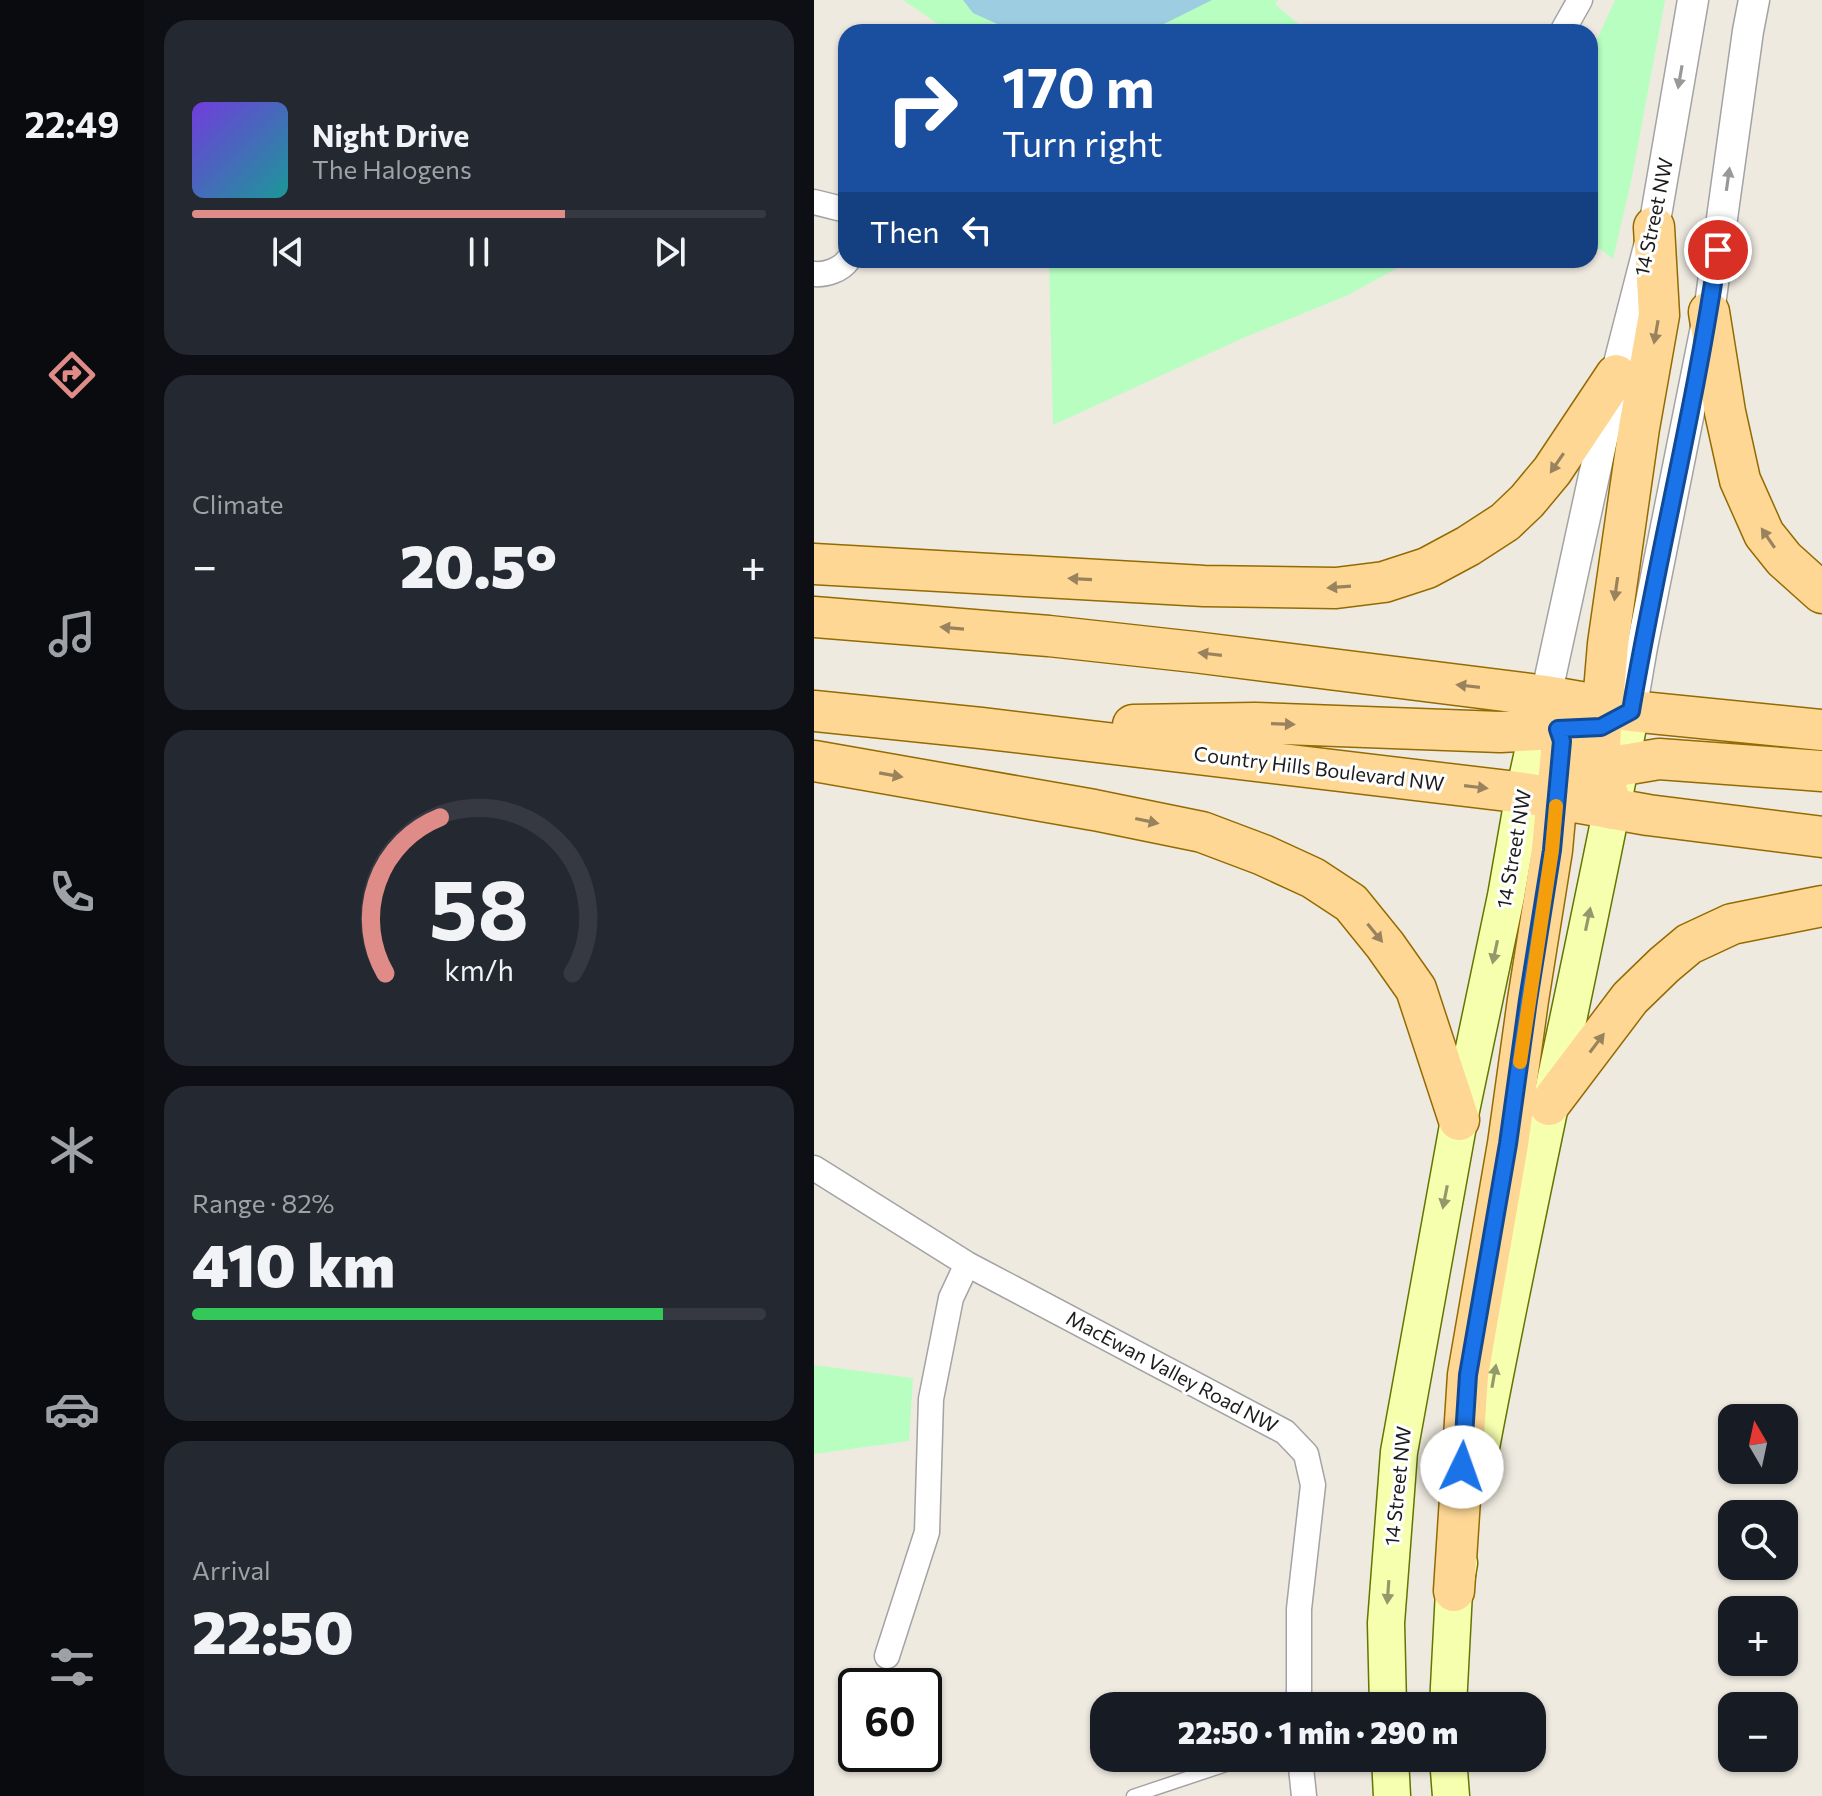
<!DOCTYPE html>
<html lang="en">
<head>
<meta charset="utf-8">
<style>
	:root { --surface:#171b24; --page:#242831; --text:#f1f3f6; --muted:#9ea1a6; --line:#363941; --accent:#df8b87 }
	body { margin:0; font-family:Commissioner,sans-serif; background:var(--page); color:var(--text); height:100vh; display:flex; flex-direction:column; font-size:30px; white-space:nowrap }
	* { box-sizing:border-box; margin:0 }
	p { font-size:26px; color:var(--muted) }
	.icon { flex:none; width:44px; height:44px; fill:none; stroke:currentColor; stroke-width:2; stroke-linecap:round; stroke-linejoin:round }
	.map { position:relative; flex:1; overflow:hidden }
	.drawer { display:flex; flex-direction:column; gap:20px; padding:20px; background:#0d0f14; width:670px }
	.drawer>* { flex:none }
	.hud { position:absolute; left:24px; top:24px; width:760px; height:244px; border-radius:24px; box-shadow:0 2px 6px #0004; background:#1a4fa0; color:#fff; overflow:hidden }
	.needle { width:52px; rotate:351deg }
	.fabs { position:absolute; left:904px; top:1404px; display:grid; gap:16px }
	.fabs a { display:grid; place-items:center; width:80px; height:80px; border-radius:16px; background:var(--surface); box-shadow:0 2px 6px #0004; font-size:40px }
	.speed { position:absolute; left:24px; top:1668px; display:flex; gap:16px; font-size:40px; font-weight:700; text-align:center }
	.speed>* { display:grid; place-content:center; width:104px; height:104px; border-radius:50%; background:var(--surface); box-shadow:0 2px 6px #0004; line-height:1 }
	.speed .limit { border:4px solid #111; border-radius:12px; background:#fff; color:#111 }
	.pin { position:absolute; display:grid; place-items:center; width:68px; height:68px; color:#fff; margin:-34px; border:4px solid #fff; border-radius:50%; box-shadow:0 2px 8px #0007 }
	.me { position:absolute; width:88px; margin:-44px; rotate:3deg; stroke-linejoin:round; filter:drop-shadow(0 0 6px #0008) }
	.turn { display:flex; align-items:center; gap:28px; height:168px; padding:0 32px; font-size:36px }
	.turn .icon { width:104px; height:104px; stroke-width:2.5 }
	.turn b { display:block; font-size:56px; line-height:68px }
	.then { display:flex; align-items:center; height:76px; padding:0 32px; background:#0003; gap:16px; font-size:30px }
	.big { font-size:60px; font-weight:800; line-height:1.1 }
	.drawer .card { flex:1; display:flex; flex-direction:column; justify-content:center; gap:12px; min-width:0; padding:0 28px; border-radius:24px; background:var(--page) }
	.drawer .dial { align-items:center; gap:0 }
	.dial svg { height:208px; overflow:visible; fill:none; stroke:var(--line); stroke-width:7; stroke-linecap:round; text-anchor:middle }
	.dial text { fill:var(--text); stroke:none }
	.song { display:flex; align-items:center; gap:24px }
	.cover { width:96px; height:96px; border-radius:12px; background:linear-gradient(135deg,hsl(260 70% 55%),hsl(180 70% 35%)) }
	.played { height:8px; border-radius:4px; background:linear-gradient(90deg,var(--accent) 65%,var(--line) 65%) }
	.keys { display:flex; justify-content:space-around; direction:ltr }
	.heat { display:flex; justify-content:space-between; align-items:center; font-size:44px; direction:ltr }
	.charge { height:12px; border-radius:6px; background:linear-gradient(90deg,#34c759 82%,var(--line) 0) }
	.trip { position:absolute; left:276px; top:1692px; width:456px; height:80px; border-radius:24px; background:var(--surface); box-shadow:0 2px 6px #0004; font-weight:800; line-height:80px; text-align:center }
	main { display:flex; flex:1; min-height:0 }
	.menu { display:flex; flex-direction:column; width:144px; justify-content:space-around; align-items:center; background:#090b0e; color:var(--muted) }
	.menu .icon { width:56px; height:56px }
	.menu .current { color:var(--accent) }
	.menu b { font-size:36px; color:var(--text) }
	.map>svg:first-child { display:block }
	.park { fill:#b8fec1 }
	.water { fill:#9ccde0 }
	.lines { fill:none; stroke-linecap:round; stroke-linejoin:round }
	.service-casing { stroke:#a3a3a3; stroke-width:15 }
	.minor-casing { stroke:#a3a3a3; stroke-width:27 }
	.tertiary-casing { stroke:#a3a3a3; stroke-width:33 }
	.secondary-casing { stroke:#627600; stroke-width:39 }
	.primary-casing { stroke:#946b00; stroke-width:43 }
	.service { stroke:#fff; stroke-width:12 }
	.minor { stroke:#fff; stroke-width:24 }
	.tertiary { stroke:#fff; stroke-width:30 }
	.secondary { stroke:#f6ffae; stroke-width:36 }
	.primary { stroke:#ffd795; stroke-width:40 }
	.oneway { fill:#999 }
	.oneway2 { fill:#99835f }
	.oneway3 { fill:#94996c }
	.route-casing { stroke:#114b97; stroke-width:20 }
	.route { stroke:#1a73e8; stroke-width:14 }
	.slow { stroke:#f59e0b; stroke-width:14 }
	.labels { text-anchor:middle; stroke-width:6; stroke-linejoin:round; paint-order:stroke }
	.street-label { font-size:20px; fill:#1c1c1c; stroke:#fff }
</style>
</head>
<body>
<main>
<nav class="menu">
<b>22:49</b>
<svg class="icon current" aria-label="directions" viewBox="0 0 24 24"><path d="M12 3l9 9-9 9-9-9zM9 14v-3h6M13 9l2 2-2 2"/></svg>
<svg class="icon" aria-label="music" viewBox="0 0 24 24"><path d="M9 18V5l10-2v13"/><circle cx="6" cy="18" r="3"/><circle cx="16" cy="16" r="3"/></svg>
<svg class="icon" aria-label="phone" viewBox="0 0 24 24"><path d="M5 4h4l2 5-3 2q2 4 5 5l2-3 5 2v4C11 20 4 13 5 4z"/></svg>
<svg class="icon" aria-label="climate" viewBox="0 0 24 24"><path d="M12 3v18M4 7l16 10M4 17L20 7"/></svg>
<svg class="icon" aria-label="car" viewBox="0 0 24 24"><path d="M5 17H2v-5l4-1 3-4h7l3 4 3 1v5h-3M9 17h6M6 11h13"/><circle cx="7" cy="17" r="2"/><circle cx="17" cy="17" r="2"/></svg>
<svg class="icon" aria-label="filters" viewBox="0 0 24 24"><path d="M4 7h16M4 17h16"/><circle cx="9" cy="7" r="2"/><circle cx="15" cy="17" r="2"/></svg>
</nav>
<section class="drawer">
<div class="card">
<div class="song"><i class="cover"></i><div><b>Night Drive</b><p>The Halogens</p></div></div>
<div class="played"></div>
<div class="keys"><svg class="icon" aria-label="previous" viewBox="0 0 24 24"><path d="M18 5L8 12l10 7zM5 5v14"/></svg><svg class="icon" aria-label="pause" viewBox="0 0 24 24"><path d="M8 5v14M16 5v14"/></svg><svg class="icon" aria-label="next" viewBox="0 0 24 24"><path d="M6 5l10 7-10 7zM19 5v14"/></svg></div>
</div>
<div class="card"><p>Climate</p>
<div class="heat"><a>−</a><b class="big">20.5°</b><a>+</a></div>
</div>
<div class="card dial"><svg viewBox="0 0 100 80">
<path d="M14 69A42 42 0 1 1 86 69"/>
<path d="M14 69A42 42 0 0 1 35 9" stroke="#df8b87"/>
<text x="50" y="56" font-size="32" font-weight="700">58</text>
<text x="50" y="72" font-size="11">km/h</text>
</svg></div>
<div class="card"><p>Range · 82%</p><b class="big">410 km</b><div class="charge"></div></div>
<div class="card"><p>Arrival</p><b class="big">22:50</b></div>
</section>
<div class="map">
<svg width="1008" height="1796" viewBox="0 0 1008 1796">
	<rect width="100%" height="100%" fill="#eeeae0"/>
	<path class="park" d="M89 0H464L461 4 494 32H136Z
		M801 0H851L817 182 799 259 776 241V54Z
		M235 260H598L534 295 429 338 239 425Z
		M0 1365 99 1378 95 1441 0 1454Z"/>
	<path class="water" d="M149 0H398L334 32H201L159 13Z"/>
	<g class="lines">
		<g class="service-casing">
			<path id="service" d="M319 1796 433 1758"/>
		</g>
		<g class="minor-casing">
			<path id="minor" d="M748 32 766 0
				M0 202 32 210
				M0 274C12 275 27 270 34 260
				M0 1168 153 1264 471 1432 492 1454 499 1485 485 1609V1706
				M73 1656 113 1532 117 1399 137 1298 153 1264
				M486 1758 490 1796"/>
		</g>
		<g class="tertiary-casing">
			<path id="tertiary" d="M732 696 802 375 840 227 879 0
				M817 711 828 647 895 312 934 31 940 0"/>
		</g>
		<g class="secondary-casing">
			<path id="secondary" d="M662 1474C709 1219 768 966 817 711
				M574 1706 572 1623 585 1452 645 1120 692 896 710 793 730 702
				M634 1706 640 1591 645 1563
				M576 1758 578 1796
				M634 1758 637 1796"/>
		</g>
		<g class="primary-casing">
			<path id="primary" d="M895 312 911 412 926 480 950 534 970 559 1008 593
				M0 564 390 586 522 588 570 582 613 568 654 546 691 522 713 501 738 471 802 375
				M0 617 235 636 380 652 732 696 817 711 1008 730
				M0 711 167 728 710 793 834 815 1008 837
				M319 725 441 723 686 732 767 728
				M0 761 280 810 388 832 449 855 499 878 537 903 571 945 602 989 645 1120
				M762 773 845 759 1008 771
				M799 809 785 768 787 727 794 644 825 428 845 315 840 227
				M735 1105 816 998 850 965 875 944 918 924 1008 906
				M640 1591 654 1375 694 1144 714 1000 738 850 748 741 732 696"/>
		</g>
		<use href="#service" class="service"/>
		<use href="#minor" class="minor"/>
		<use href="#tertiary" class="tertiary"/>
		<use href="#secondary" class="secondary"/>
		<use href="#primary" class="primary"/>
	</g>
	<defs><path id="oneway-solid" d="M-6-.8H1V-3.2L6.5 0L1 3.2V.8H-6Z" transform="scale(2)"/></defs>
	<g class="oneway">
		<use href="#oneway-solid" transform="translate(866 77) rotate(100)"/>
		<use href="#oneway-solid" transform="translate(914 179) rotate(-82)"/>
	</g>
	<g class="oneway2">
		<use href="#oneway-solid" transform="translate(842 332) rotate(100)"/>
		<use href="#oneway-solid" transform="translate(743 463) rotate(124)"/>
		<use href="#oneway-solid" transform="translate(954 538) rotate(-124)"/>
		<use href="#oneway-solid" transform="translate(266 579) rotate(-177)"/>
		<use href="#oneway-solid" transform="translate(525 587) rotate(176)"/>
		<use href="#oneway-solid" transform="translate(802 589) rotate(98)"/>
		<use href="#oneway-solid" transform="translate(138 628) rotate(-175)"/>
		<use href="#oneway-solid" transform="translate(396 654) rotate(-173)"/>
		<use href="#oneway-solid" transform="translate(654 686) rotate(-173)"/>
		<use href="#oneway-solid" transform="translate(469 724) rotate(2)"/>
		<use href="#oneway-solid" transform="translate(77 775) rotate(10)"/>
		<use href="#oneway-solid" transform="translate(662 787) rotate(7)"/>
		<use href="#oneway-solid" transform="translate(333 821) rotate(12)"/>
		<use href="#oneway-solid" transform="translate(561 933) rotate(51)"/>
		<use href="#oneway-solid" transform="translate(783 1043) rotate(-53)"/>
	</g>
	<g class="oneway3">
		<use href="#oneway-solid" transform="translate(774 919) rotate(-78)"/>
		<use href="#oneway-solid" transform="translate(681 952) rotate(102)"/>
		<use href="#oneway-solid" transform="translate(631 1197) rotate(101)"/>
		<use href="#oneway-solid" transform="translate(680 1376) rotate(-80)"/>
		<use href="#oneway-solid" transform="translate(574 1592) rotate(94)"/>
	</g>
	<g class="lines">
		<g class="route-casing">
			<path id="route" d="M648 1467 654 1375 694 1144 714 1000 738 850 748 741 744 729 787 727 817 711C843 557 882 405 904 250"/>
		</g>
		<use href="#route" class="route"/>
		<path class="slow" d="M706 1062 738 850 742 806"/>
	</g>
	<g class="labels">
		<g class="street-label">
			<text transform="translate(840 217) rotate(-78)" y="7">14 Street NW</text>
			<text transform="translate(505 769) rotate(7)" y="7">Country Hills Boulevard NW</text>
			<text transform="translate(700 849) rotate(-80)" y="7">14 Street NW</text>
			<text transform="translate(358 1372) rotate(28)" y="7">MacEwan Valley Road NW</text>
			<text transform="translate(584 1486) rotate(-84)" y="7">14 Street NW</text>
		</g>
	</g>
</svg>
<div class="fabs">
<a><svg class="needle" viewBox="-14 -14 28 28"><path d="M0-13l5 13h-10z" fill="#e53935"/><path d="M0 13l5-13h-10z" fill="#9ea1a6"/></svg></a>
<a><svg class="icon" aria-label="search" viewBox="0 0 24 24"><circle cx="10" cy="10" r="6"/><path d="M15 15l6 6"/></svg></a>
<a>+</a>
<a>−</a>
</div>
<div class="speed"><div class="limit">60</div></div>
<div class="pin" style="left:904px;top:250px;background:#d93025"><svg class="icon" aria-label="arrive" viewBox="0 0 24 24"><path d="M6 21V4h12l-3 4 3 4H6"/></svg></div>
<svg class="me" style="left:648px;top:1467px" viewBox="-20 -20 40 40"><circle r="19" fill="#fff"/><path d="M0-13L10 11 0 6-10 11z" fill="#1a73e8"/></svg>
<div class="trip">22:50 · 1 min · 290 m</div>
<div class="hud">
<div class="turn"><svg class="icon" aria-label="right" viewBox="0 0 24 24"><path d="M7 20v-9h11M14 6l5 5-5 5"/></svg><div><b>170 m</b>Turn right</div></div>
<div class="then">Then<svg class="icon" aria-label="left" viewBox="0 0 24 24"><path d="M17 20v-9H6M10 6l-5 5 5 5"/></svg></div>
</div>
</div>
</main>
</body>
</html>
